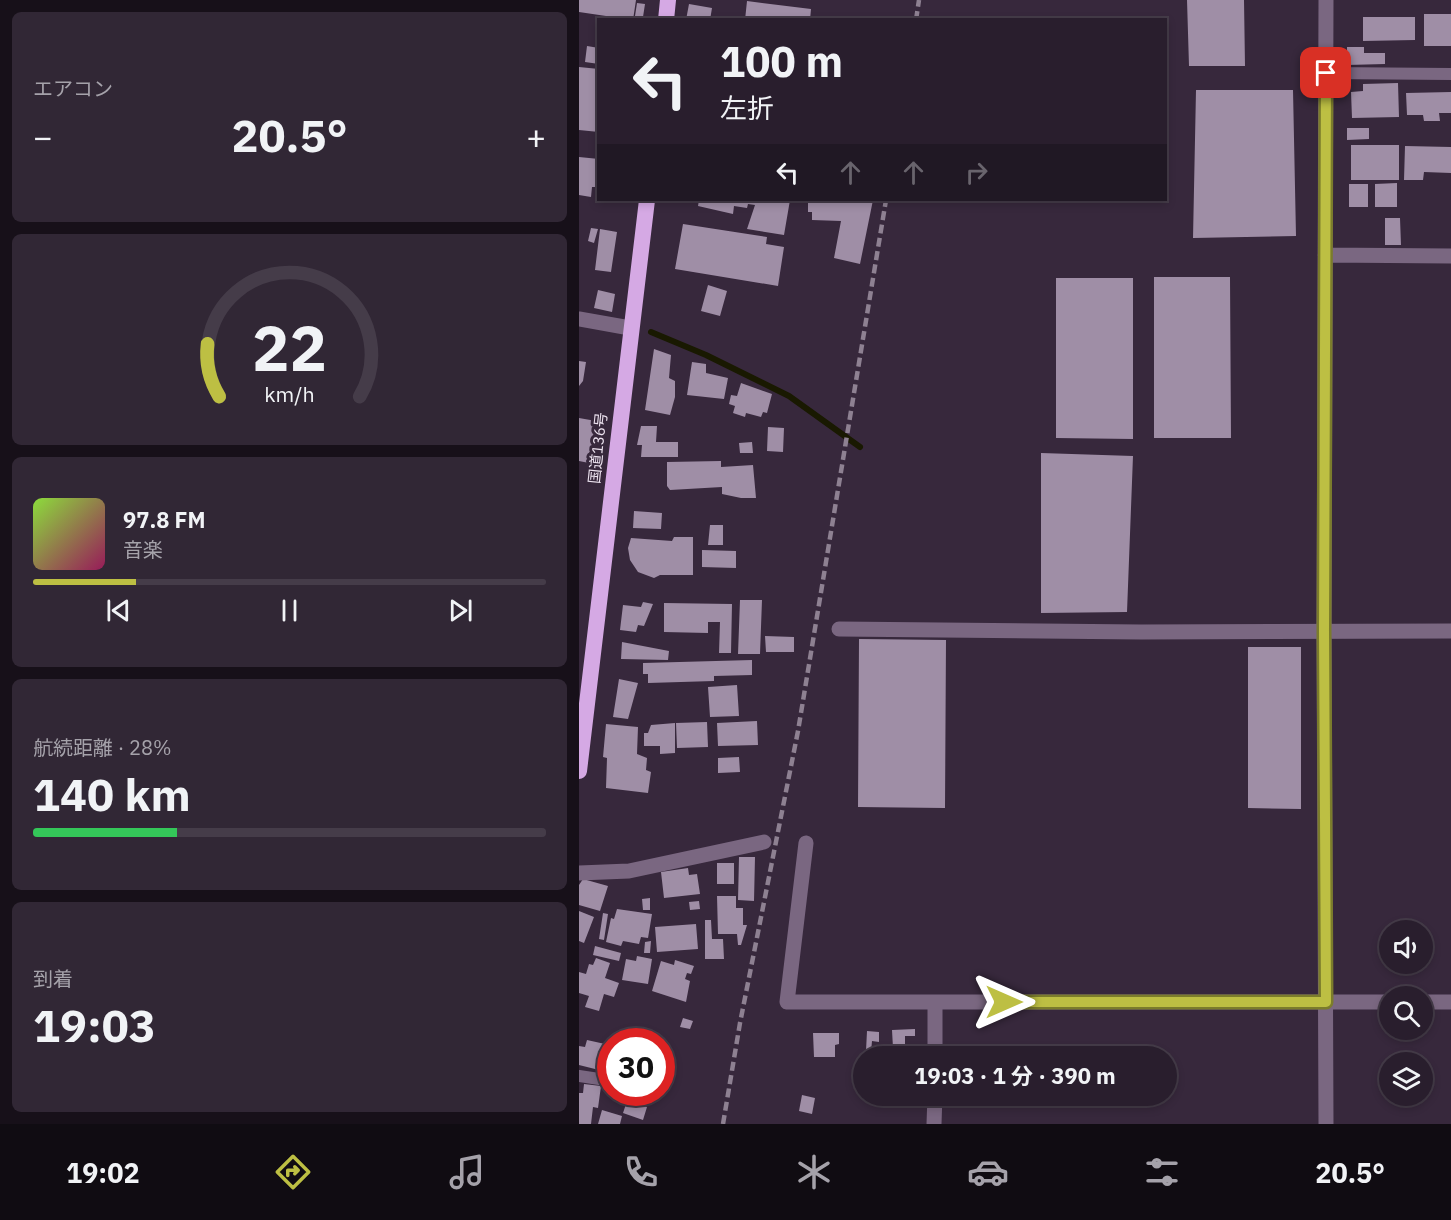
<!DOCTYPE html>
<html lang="ja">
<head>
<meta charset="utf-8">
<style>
	:root { --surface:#291e2d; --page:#312735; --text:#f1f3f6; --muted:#a5a2aa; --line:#453c49; --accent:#bdbf43 }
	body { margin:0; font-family:"IBM Plex Sans","Noto Sans JP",sans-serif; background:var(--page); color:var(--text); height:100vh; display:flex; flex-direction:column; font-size:22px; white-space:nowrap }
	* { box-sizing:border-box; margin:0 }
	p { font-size:20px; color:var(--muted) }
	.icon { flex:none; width:33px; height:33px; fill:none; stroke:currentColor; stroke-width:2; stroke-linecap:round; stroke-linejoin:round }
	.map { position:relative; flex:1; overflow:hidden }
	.side { display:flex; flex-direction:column; gap:12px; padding:12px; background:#171019; width:579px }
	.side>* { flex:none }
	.banner { position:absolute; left:18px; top:18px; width:570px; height:183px; border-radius:0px; box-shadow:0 3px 9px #0003,0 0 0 2px var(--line); background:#291e2d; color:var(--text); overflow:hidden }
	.controls { position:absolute; left:800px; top:920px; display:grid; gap:12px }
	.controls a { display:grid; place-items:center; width:54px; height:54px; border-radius:50%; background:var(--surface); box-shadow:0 3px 9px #0003,0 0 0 2px var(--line); font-size:30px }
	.speed { position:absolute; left:18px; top:1028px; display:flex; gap:12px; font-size:30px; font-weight:700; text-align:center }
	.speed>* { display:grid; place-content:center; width:78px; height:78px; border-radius:50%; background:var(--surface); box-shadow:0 3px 9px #0003,0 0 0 2px var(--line); line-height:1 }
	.speed .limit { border:9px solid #d22; background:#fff; color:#111 }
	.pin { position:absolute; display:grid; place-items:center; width:51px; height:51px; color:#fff; margin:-26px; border-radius:12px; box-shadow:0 3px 9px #0006 }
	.me { position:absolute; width:66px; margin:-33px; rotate:90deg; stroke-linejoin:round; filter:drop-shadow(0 0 4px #0008) }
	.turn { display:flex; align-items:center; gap:21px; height:126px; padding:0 24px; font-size:27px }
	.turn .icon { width:78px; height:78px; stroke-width:2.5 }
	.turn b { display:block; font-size:42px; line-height:51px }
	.lanes { display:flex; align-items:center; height:57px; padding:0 24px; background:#0003; justify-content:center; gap:30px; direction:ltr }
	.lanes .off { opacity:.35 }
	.big { font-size:45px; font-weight:700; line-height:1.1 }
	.side .widget { flex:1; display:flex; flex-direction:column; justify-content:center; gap:9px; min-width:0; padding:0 21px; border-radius:9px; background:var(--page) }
	.side .dial { align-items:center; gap:0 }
	.dial svg { height:156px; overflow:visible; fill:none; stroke:var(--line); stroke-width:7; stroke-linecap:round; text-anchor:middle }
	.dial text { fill:var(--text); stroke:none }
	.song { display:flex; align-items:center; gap:18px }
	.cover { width:72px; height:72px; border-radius:9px; background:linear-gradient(135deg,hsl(90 70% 55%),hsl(330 70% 35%)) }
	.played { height:6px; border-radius:3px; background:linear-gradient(90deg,var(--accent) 20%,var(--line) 20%) }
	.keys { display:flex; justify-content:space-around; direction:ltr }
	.heat { display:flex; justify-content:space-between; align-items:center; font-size:33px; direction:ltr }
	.charge { height:9px; border-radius:4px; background:linear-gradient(90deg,#34c759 28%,var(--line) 0) }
	.trip { position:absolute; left:274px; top:1046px; width:324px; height:60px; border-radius:30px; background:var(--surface); box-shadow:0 3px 9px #0003,0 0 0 2px var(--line); font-weight:700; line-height:60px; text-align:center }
	.tabs { display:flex; height:96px; justify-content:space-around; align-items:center; background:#100c12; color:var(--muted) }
	.tabs .icon { width:42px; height:42px }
	.tabs .selected { color:var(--accent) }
	.tabs b { font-size:27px; color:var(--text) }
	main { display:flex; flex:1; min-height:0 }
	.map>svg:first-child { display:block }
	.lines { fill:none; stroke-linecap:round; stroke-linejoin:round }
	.stream { stroke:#191901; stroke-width:6 }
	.building { fill:#9f8ea6 }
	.service { stroke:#7a6781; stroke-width:12 }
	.minor { stroke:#7a6781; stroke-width:15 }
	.tertiary { stroke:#7a6781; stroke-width:15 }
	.trunk { stroke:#d5a9e4; stroke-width:16 }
	.rail { stroke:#8e8192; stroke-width:4.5; stroke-dasharray:9 4.5; stroke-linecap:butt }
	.route-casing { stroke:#7b7c2c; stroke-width:15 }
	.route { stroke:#bdbf43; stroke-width:10 }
	.labels { text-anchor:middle; stroke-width:6; stroke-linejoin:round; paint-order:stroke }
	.street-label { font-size:15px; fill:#ede3f0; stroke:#37283c }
</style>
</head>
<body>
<main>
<section class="side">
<div class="widget"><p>エアコン</p>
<div class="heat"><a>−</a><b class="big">20.5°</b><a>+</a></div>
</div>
<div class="widget dial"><svg viewBox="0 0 100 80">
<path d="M14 69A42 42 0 1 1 86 69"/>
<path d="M14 69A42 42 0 0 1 8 42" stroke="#bdbf43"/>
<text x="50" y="56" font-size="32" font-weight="700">22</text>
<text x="50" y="72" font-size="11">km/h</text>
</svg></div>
<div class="widget">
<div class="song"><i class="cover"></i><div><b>97.8 FM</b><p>音楽</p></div></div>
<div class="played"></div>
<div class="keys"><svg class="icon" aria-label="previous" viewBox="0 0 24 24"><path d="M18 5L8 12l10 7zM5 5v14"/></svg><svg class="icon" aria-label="pause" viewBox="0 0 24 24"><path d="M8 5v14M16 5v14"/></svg><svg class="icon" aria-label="next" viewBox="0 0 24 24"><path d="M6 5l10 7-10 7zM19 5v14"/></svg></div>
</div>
<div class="widget"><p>航続距離 · 28%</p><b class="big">140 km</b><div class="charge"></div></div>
<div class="widget"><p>到着</p><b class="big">19:03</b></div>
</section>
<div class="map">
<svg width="872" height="1124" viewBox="0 0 872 1124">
	<rect width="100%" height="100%" fill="#37283c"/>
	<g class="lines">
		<path class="stream" d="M72 332 127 355 210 396 281 447"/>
	</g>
	<path class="building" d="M0 0H57L54 20 0 12Z
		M608 0H665L666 66H610Z
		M168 1 232 9 231 20H166Z
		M58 3 66 4 64 17 56 16Z
		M110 4 133 8 131 20H107Z
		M845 14H872V46H845Z
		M784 17H836V40L784 41Z
		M8 46 20 48V64L6 62Z
		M768 47H785V53H806V64L768 65Z
		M0 67 20 69V132L0 130Z
		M819 83 820 117 773 118 772 92 784 91V84Z
		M617 90H714L717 236 614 238Z
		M872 92V113H860L861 121H845L844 115H828L827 93Z
		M768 128H790V139L768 140Z
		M772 145H820V180H772Z
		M826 146 872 147V173L845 172 844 180H825Z
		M0 157 20 159V196L17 195 18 187H13L12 197 0 195Z
		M818 183V207H796V184Z
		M770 184H789V207H770Z
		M120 200H211L205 235 168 229 176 205 169 204 168 208 155 206 154 214 119 206Z
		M229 200H294L281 264 255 258 262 221 233 220V212H229Z
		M806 218H821L822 245H806Z
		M104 224 188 237 187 244 205 247 199 286 96 269Z
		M12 228 19 229 15 243 9 241Z
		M21 229 38 232 32 272 16 270Z
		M575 277H651L652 438H575Z
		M477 278H554V439L477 438Z
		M129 285 148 291 141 316 122 311Z
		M19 290 36 294 33 312 15 308Z
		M75 349 92 355 90 378 96 381V397L91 415 66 410Z
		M0 361 7 362 4 381 0 386Z
		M113 362 127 364V373L149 378 145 399 108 395Z
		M162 383 193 394 188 413 184 412 182 417 167 413 166 417 154 413 156 406 150 404 152 395 158 396Z
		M0 418 17 421 10 463 0 461Z
		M62 426H78L77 442H99V457H62L63 445H58Z
		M189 427 205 428 204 452 188 451Z
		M173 442 174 453H161L160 443Z
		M462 453 554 456 548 612 462 613Z
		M142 461V467L174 465 177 498H162L143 494V487L91 490 88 486V462Z
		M55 511 83 513 82 529 54 528Z
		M131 525H144V545H129Z
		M95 537H114V575H81L75 578 59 572 51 560 49 548 52 538 93 541Z
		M123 550 157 551V568L123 567Z
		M161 600H183L181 654H159Z
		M64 602 74 604 65 626 59 625 57 632 41 630 44 605 62 607Z
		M85 603 153 604 152 653H140L141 622H129V633L85 632Z
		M186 636 215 637V652H187Z
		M280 639 367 640 366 808 279 807Z
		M43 642 90 651 89 660 42 659Z
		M669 647H722V809L669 808Z
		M173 660V675L135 676V681L69 683V674H64V663Z
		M40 679 59 683 49 719 34 717Z
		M158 685 160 716 131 717 129 687Z
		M178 721 179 745 139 746 138 723Z
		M128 722 129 747 98 748 97 723Z
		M96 723V753L81 754V746H65V733H69L72 725Z
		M27 724 59 727 58 754 68 758 67 770 72 772 69 793 27 788 28 758 24 757Z
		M160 757 161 772 139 773V758Z
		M160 857H176L175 901 159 900Z
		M138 863H155V884H138Z
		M109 868 110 875 118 874 121 894 85 898 82 872Z
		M4 879 29 886 21 911 0 905V885Z
		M138 896H157V908H164V925H168L162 945H159L158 934H139Z
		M71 898V910H64L63 899Z
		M120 901 121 909 111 910 110 902Z
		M38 909 73 914 69 938 62 937 60 944 44 941 42 946 27 942 32 918 35 919Z
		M0 911 15 917 5 943 0 941Z
		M24 913 29 914 25 940 20 939Z
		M126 920H132L133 939H144L145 959H126Z
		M117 924 119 949 78 952 76 927Z
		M72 941 71 953H65L66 942Z
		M16 946 42 953 40 961 14 955Z
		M58 956 73 959 69 984 43 980 47 959 57 961Z
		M17 958 31 963 26 978 40 983 35 997 25 994 20 1011 6 1007 10 996 0 993V972L7 974 10 964 14 965Z
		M96 960 115 966 112 974 108 973 106 979 111 981 107 1002 73 991 82 961 95 965Z
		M104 1018 114 1021 111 1029 101 1027Z
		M336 1029V1036H326V1048H314L313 1030Z
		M288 1031 300 1032V1042L293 1041 292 1052 287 1051Z
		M234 1033H260V1044L256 1045V1057H235Z
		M66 1034H80V1041H66Z
		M8 1040 26 1044 20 1070 0 1065V1046L6 1047Z
		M5 1084 22 1086 19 1108 14 1107 12 1124H0V1093H4Z
		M223 1095 236 1098 233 1114 220 1111Z
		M48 1101 68 1107 64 1120 44 1113Z
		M23 1110 43 1116 41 1124H19Z"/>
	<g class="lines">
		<path class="service" d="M747 73 872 74
			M0 1076 20 1079"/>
		<path class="minor" d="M746 255 872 256
			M260 629 562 632 872 631
			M227 843 208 1002H810
			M0 873 50 871 185 842
			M843 1002H872
			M356 1056V1002
			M355 1124 356 1095
			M747 1124 745 631 747 0"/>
		<path class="tertiary" d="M0 319 51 328"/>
		<path class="trunk" d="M87 20 89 0
			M0 771 68 200"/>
		<path class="rail" d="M337 20 340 0
			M144 1124 161 1023 219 731 307 200"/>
	</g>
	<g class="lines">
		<g class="route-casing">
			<path id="route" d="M425 1002H747L745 631 747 73"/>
		</g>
		<use href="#route" class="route"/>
	</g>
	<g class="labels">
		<g class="street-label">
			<text transform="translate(19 448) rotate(-84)" y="5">国道136号</text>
		</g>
	</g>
</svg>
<div class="controls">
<a><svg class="icon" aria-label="sound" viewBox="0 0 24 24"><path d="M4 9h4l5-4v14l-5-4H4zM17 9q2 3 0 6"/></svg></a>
<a><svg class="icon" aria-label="search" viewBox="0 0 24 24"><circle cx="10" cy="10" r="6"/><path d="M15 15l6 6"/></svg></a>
<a><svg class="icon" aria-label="layers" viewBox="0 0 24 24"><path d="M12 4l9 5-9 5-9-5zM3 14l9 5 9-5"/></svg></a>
</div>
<div class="speed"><div class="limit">30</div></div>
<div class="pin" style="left:747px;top:73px;background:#d93025"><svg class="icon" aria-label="arrive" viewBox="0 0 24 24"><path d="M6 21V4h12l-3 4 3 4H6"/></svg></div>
<svg class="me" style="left:425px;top:1002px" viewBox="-20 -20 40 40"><path d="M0-17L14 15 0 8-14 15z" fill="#bdbf43" stroke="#fff" stroke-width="4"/></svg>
<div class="trip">19:03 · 1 分 · 390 m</div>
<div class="banner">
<div class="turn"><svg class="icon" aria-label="left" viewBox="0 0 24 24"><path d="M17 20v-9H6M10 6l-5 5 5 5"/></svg><div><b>100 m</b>左折</div></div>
<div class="lanes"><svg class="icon" aria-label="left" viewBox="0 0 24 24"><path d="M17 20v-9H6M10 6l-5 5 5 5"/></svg><svg class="icon off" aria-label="ahead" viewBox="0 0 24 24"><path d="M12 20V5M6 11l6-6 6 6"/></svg><svg class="icon off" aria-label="ahead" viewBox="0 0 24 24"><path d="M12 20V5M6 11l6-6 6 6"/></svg><svg class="icon off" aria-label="right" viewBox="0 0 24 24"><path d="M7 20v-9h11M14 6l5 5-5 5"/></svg></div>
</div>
</div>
</main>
<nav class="tabs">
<b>19:02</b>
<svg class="icon selected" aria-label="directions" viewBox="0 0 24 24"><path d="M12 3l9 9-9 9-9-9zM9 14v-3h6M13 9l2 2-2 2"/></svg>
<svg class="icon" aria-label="music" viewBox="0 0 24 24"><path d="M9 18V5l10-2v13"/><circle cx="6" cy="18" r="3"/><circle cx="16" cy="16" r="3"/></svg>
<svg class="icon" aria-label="phone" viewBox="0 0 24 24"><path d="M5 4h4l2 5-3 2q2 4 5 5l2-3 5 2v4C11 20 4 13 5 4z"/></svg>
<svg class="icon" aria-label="climate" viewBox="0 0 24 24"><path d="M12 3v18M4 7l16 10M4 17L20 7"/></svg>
<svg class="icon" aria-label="car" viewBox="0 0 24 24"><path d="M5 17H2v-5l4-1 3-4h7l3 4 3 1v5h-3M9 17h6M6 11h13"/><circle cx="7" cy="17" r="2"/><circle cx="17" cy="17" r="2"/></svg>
<svg class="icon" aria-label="filters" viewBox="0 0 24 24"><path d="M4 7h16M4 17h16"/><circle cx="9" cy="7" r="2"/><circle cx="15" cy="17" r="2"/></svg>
<b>20.5°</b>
</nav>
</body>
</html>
